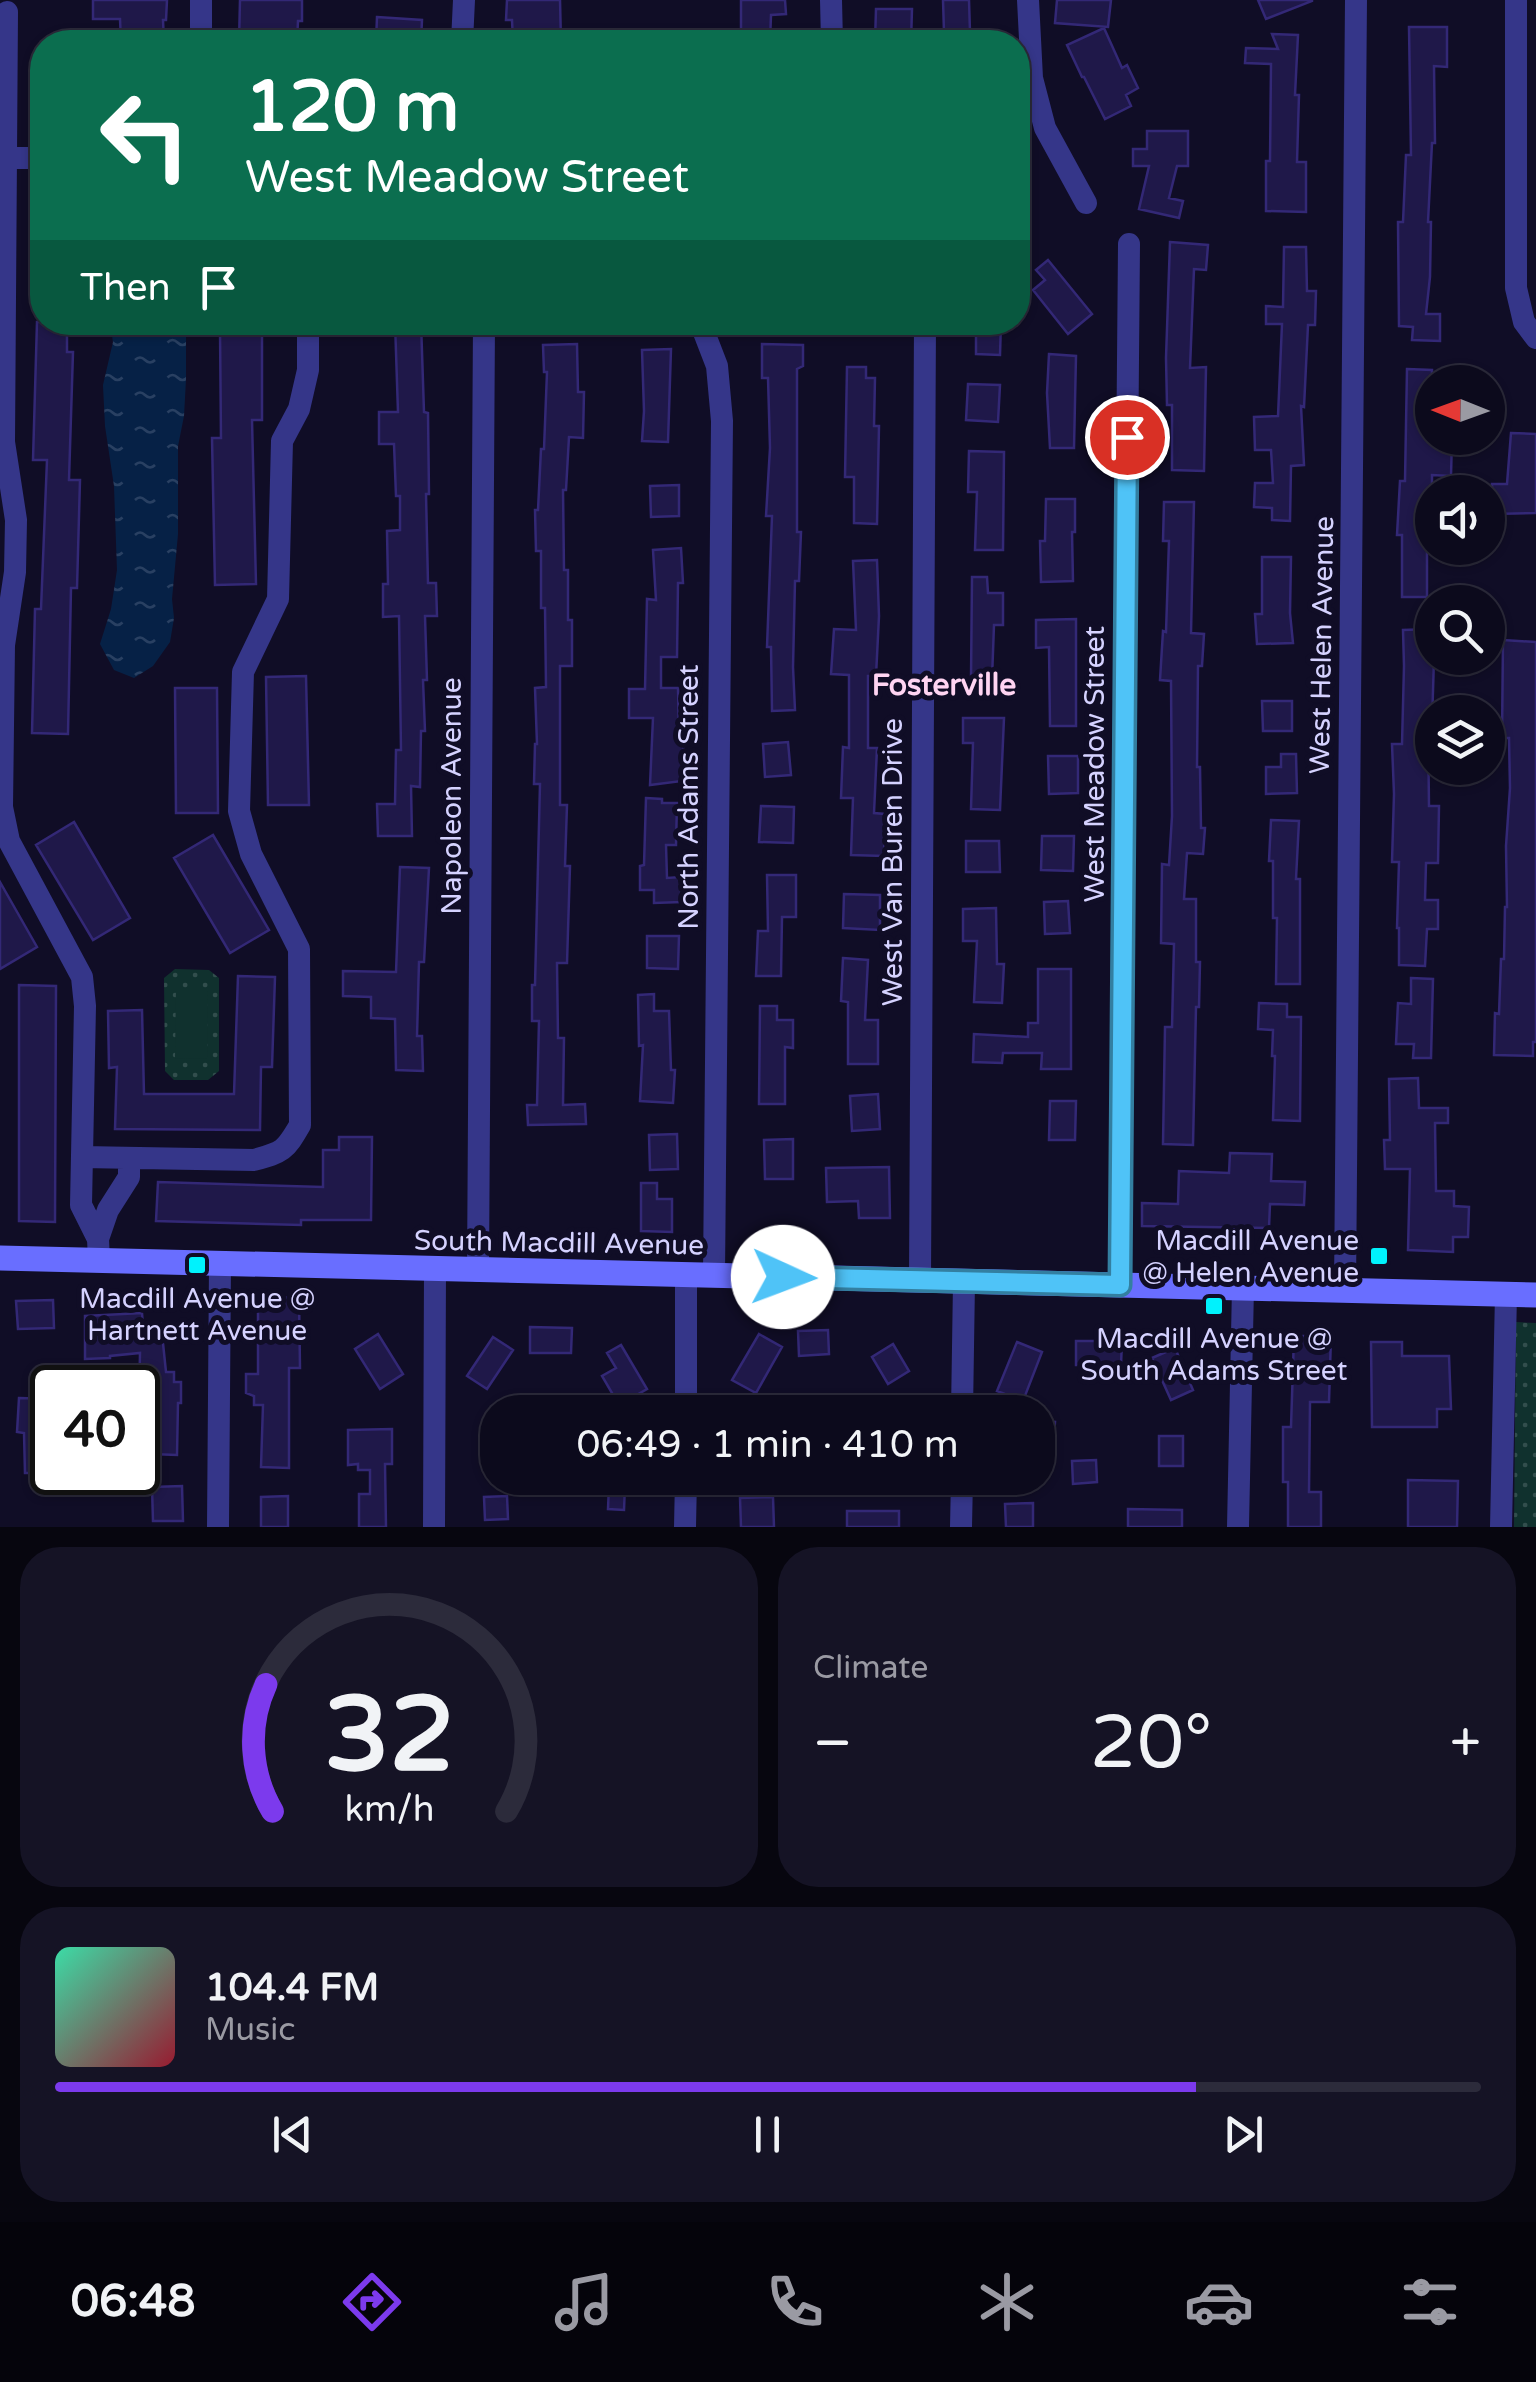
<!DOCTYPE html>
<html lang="en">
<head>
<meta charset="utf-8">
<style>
	:root { --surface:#0c0a1c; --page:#151325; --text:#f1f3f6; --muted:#9a9aa3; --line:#2c2b3b; --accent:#7c3aed }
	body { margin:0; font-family:"Varela Round",sans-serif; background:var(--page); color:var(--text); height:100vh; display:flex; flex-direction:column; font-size:38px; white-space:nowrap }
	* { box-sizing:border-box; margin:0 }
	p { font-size:32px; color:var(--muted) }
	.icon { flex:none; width:55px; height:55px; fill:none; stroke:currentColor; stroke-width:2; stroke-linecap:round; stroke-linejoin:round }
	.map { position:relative; height:1527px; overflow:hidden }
	.panel { display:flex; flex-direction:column; gap:20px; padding:20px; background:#07060f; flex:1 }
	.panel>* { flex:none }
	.hud { position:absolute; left:30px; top:30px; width:1000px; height:305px; border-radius:40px; box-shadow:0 2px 8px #0004,0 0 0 2px var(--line); background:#0b6e4f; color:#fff; overflow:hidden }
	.needle { width:65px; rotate:271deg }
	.controls { position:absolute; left:1415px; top:365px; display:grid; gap:20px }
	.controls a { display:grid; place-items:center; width:90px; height:90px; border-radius:50%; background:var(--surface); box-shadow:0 2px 8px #0004,0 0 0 2px var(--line); font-size:50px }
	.speed { position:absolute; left:30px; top:1365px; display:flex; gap:20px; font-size:50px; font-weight:700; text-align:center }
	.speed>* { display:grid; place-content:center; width:130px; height:130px; border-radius:50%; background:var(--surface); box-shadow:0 2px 8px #0004,0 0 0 2px var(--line); line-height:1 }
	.speed .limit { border:5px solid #111; border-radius:15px; background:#fff; color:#111 }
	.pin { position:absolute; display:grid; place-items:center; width:85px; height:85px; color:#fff; margin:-42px; border:5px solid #fff; border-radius:50%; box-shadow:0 2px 10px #0007 }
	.me { position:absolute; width:110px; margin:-55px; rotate:92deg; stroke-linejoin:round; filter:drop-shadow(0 0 8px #0008) }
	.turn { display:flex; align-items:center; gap:35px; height:210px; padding:0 50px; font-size:45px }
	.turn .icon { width:130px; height:130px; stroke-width:2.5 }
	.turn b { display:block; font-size:70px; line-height:85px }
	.then { display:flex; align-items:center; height:95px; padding:0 50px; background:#0003; gap:20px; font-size:38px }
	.big { font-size:75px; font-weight:600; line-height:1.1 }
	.panel .widget { flex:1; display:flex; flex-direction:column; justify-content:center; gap:15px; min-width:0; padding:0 35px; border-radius:40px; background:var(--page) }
	.panel .dial { align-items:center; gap:0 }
	.dial svg { height:260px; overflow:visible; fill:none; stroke:var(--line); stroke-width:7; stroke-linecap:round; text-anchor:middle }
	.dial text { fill:var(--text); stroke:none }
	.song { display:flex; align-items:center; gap:30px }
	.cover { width:120px; height:120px; border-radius:15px; background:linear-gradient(135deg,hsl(160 70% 55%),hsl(350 70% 35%)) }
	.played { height:10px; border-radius:5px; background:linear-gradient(90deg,var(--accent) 80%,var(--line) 80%) }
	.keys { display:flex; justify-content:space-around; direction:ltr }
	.heat { display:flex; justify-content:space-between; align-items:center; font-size:55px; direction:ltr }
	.panel .tiles { flex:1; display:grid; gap:20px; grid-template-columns:1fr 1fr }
	.widget:last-child { grid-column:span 2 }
	.trip { position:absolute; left:480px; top:1395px; width:575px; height:100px; border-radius:40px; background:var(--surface); box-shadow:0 2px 8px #0004,0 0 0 2px var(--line); font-weight:600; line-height:100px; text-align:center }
	.dock { display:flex; height:160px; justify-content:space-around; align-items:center; background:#05040b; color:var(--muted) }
	.dock .icon { width:70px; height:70px }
	.dock .on { color:var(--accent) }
	.dock b { font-size:45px; color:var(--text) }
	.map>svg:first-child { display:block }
	.park { fill:url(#park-dots) }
	.pitch { fill:#10312e }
	.water { fill:url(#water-ripples) }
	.building { fill:#1f1849; stroke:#332876; stroke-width:2.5 }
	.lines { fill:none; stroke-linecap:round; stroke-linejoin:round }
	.street { stroke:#353689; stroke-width:22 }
	.secondary { stroke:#696eff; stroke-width:25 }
	.route-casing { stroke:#337fa1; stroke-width:25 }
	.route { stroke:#4fc3f7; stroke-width:18 }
	.poi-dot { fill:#00f2fd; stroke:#100d26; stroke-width:4 }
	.labels { text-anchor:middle; stroke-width:10; stroke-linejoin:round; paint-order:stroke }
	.street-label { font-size:28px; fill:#d5d2ff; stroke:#100d26 }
	.poi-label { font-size:28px; fill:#d5d2ff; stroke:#100d26 }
	.neighbourhood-label { font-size:30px; font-weight:bold; fill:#ffd4f2; stroke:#100d26 }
</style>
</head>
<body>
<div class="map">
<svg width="1536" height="1527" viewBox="0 0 1536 1527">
	<defs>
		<pattern id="park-dots" width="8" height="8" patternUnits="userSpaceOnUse" patternTransform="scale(2.5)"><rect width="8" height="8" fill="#10312e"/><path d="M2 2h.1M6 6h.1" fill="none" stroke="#324e4d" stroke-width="1.8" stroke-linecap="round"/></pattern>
		<pattern id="water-ripples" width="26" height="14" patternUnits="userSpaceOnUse" patternTransform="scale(2.5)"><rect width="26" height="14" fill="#062146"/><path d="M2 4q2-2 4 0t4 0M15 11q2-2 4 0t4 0" fill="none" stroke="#294062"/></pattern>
	</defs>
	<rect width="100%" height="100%" fill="#100d26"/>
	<path class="park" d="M175 969 209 970 219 978V1071L208 1080H174L165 1071 164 978Z
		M1516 1322 1536 1323V1527H1514Z"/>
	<path class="pitch" d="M176 989H208L207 1059 175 1058Z"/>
	<path class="water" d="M110 323H183L186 336V379L184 416 178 446V534L172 599 174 618 170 642 153 666 134 678 114 670 100 644 111 609 117 570 114 486 105 426 103 385 113 342Z"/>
	<path class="building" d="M93 0H167L166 20H163L164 42H121L120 19H93Z
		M240 0H302V21H298L297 42H239Z
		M507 0H560L561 42H513L512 20H506Z
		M741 0H785L786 14 771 15 770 42H741Z
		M943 0H969L970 32H944Z
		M1057 0H1111L1108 27 1055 23Z
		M1258 0H1312V1L1266 19Z
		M876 9H912L911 42H875Z
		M377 17 422 20 421 42H376Z
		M1409 27H1447V67L1434 66 1435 143H1432L1428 222H1431L1430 277 1426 314H1440V341L1412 340 1413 327 1399 326 1398 222H1403L1406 155H1411Z
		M1104 28 1122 68 1127 65 1138 88 1126 95 1131 106 1105 119 1084 77H1082L1067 45Z
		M1272 34 1298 35 1295 95H1299L1297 162H1306V212L1266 211V161H1270L1271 64 1245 63 1246 48 1278 49Z
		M1147 131H1188V166H1177L1169 198 1183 201 1179 218 1139 209 1149 166H1133V149H1147Z
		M1170 242 1208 245 1206 270 1194 269 1190 368 1206 367 1204 471 1172 470V405H1167L1166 358Z
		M1284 247H1306L1307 291H1316L1315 325H1308L1304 407 1301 406 1304 465 1291 466 1290 521 1272 520V508L1254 507 1255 483H1273L1271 450H1255L1254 417 1278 416 1282 324H1266V306L1283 307Z
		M1048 260 1092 314 1068 334 1033 290 1045 280 1036 270Z
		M37 322H67V352H73L69 480H80L77 588H71L68 734 32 733 35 609H41L47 460H33Z
		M395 322H421L424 412 428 413 429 494H426L428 583H436L437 616H425L427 680H423L425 731H421L420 787 411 786 412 836H378L377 804H395L396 750H401L399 616 383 617V584H388L387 531 400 530V496H396L394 444H379V412H398Z
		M976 322H1001L1000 355 976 354Z
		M220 330H262V420H252L256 584 215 585 212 438H221Z
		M577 344 578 392H584L583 438 569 437 566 490H563L564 570H568V620H572V666H560V805H567L565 866H570L567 963H557L558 1038H564L563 1105 585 1104 586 1124 528 1125 527 1105H537L539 1021H532V985H535L540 784H534L535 744H537L535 688 546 687 545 608H541V551H536L535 510H538L541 449H544L547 372H544L543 345Z
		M762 344 803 345V366L797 369V532H801L799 581H795L793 667 795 710 772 711 771 647H767L772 516H766L770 448 768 378H762Z
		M671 349 668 442 642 441 644 411 642 350Z
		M1049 354 1076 356 1074 448H1050L1047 393Z
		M847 367H866V378H875L874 426H879L877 524 854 523V477H845Z
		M1407 369 1432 370V438H1452L1451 476 1432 475V537L1427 536V597H1402V535H1397L1400 481H1405Z
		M968 384 1000 385 998 422 966 420Z
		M1511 433 1536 434V513L1493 514 1492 484H1507Z
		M969 451 1004 452 1003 550H975L977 492H968Z
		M679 485V516L651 517 650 486Z
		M1046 499H1075V532H1072L1073 581 1041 582 1040 541H1045Z
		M1164 502H1194L1191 633 1204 634 1202 666H1198L1197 767H1200L1201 828H1205L1203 854 1187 853 1184 899H1196V962H1200L1199 1007H1196L1193 1145 1163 1144 1165 1027H1172L1174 944 1161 943 1162 864 1169 865 1172 816 1171 681 1160 680 1163 631 1166 632 1169 541H1163Z
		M681 548 683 583H678L677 657H661V688H678L679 735H684L682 781 650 785 653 718H629V689H645L647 599 656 600 653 550Z
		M1262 557H1291L1290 613 1293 643 1257 644 1255 614H1262Z
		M877 560 879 616 876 676H868V748H877L874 813 885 814 884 856 851 855 853 798H841L843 747 849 748V675L831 674 834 629 856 630 853 561Z
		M972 577H987L988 593H1003V625H994L992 679H971Z
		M1076 619V726H1050L1049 647 1036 648V620Z
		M1432 629V658H1434L1432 724 1428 723 1429 806H1439L1438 863H1426L1425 900H1438V929H1427L1425 966 1399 965V928H1397L1399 862H1392L1394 794 1392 744H1402L1404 666 1403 630Z
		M1503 640 1536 642V1042H1533V1056L1494 1055 1495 1013 1499 1014 1501 959H1504L1505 907H1507L1506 846 1510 788 1509 738H1502Z
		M306 676 309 805H268L266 677Z
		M175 688H217L218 813H176Z
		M1262 701H1292V731H1263Z
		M963 718H1004L1000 810 971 809 973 743H963Z
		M788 742 791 775 765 777 763 744Z
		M1281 754H1296L1297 793 1266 794V767H1281Z
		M1048 756H1078V793L1049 794Z
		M646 798 662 799V803H677L676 845H666L667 878 681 877V902L654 903V890H640V866L644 865Z
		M761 806 794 807 793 843 759 842Z
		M1271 820 1299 821 1296 879H1300V984H1276L1277 918H1273V861H1269Z
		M74 822 130 918 93 940 36 845Z
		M213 835 269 930 230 953 174 858Z
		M1042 836H1074L1073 871 1041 870Z
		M966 841H999L1000 872H966Z
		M400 867 429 868 424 962H419L417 1036H422L423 1071 396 1070 395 1019 371 1018V997L343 996V971L396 972Z
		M767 875H796V917H782L781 976H756L758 931H768Z
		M0 882 37 947 0 969Z
		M844 894 880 895V930L843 928Z
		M1068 901 1070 933 1045 934 1044 902Z
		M996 908 997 964H1004L1002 1003 974 1002 977 941H963V909Z
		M647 936H679L678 969 647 968Z
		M843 958 868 960 865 1020H878V1064H848V1002L841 1001Z
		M1038 969H1071V1069H1041L1042 1053H1003L1002 1063 973 1062 974 1034 1028 1037V1023H1038Z
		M238 976 275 977 272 1067H261L260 1130 115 1129 117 1067 109 1068 108 1011 142 1010 144 1094H234Z
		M1411 978 1433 979 1431 1058H1413L1414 1044H1396L1398 1003 1411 1004Z
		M19 985 56 986 55 1222 19 1221Z
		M654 994V1011H669L671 1070H675L673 1103 640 1101 643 1045 639 1046 638 995Z
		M1259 1003 1287 1004V1017H1301L1300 1121 1273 1120 1275 1056H1272L1273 1030 1258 1029Z
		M760 1006H777V1020H793V1048L785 1047V1104H759Z
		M1418 1078 1419 1108H1448V1123H1435L1436 1191H1454V1206L1469 1207 1468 1237H1453V1252L1408 1250 1410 1169H1385L1384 1140H1390L1389 1079Z
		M878 1094 880 1129 852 1131 850 1096Z
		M1050 1101H1076L1075 1140H1049Z
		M677 1134 678 1169 650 1170 649 1135Z
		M339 1137H372L371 1220H301V1225L156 1221 158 1182 323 1187V1150H339Z
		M793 1139V1179H765L764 1140Z
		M1230 1153 1272 1154 1271 1181 1305 1182 1304 1205 1270 1204 1269 1228 1142 1226V1203L1178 1204 1179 1171 1229 1173Z
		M889 1167 890 1218H859L858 1201 827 1202 826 1168Z
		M641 1183H657V1199H672V1232L641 1231Z
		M265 1297 299 1298 300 1368H289V1468L261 1467 263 1405H254V1396L246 1393V1374H258V1306H265Z
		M53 1300 54 1328 18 1329 16 1301Z
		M142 1313 143 1326 161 1324 166 1372H174V1382H181V1403H178L177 1455 151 1454 153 1402H139L140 1353 110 1356V1358L85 1359V1316Z
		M530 1327 572 1328 571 1353H530Z
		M828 1330 829 1354 799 1356 798 1331Z
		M378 1334 403 1374 380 1389 355 1349Z
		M759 1334 782 1347 756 1393 732 1380Z
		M1294 1336H1331L1329 1402H1310L1309 1492H1321V1527H1288V1482H1283V1427H1291Z
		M493 1337 513 1350 487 1389 467 1376Z
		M1076 1341H1122L1121 1365H1076Z
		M1017 1342 1042 1352 1023 1401 997 1391Z
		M1371 1342H1402V1356H1449L1451 1409H1437V1427H1372Z
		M893 1344 909 1371 888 1384 872 1357Z
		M621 1345 647 1389 619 1405 602 1376 616 1368 607 1353Z
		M1175 1348 1193 1390 1171 1400 1152 1358Z
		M19 1398 52 1399V1473H25L24 1433 17 1432Z
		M1038 1421 1055 1422 1052 1469H1038Z
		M392 1429V1464H385L386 1527H359V1494H370V1470H358V1464L348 1465V1430Z
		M1159 1436H1183V1466H1159Z
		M1096 1460 1097 1482 1073 1484 1072 1461Z
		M1408 1480 1458 1481 1457 1527H1408Z
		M609 1484 625 1485 624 1510 608 1509Z
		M182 1486 183 1521H153L152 1487Z
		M288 1496V1527H261V1497Z
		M507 1496 508 1519 485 1520 484 1497Z
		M773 1497 774 1527H741L740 1498Z
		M1033 1503V1527H1006L1005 1504Z
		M1128 1509 1182 1510V1527H1128Z
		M847 1511H899V1527H847Z"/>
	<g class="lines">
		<path class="street" d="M831 0 832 42
			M1028 0 1032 78 1045 128 1086 203
			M1516 0V288L1524 322 1536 338
			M7 12 4 442 16 520 15 572 4 645 2 807 9 841 82 977 85 1006 81 1205 98 1239 99 1261
			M201 42V0
			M462 42 464 0
			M5 158H42
			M700 322 717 366 722 421 714 1276
			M82 1157 254 1160C283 1152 285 1151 300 1125L299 949 251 854 239 811 243 672 278 599 282 441 299 409 308 370V322
			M98 1239 108 1210 129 1177V1158
			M478 1271 484 322
			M920 1281 925 322
			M1120 1285 1129 244
			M1345 1290 1356 0
			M686 1412V1275
			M962 1412 964 1282
			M218 1527 220 1264
			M434 1527 435 1269
			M685 1527 686 1478
			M961 1527 962 1478
			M1238 1527 1243 1287
			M1501 1527 1506 1294"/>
		<path class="secondary" d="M0 1258 1536 1295"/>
	</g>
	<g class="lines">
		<g class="route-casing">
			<path id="route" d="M783 1277 1120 1285 1127 437"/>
		</g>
		<use href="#route" class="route"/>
	</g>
	<g class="poi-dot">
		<rect x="1369" y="1246" width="20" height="20" rx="5"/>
		<rect x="187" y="1255" width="20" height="20" rx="5"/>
		<rect x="1204" y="1296" width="20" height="20" rx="5"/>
	</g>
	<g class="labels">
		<g class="street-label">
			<text transform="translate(1321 645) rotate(-89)" y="10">West Helen Avenue</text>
			<text transform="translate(1094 764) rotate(-90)" y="10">West Meadow Street</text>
			<text transform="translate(451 796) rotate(-90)" y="10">Napoleon Avenue</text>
			<text transform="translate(688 797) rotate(-90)" y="10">North Adams Street</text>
			<text transform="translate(892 862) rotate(-90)" y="10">West Van Buren Drive</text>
			<text transform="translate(559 1242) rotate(1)" y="10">South Macdill Avenue</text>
		</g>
		<g class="poi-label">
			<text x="1359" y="1250" text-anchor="end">Macdill Avenue<tspan x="1359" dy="32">@ Helen Avenue</tspan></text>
			<text x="197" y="1308">Macdill Avenue @<tspan x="197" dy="32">Hartnett Avenue</tspan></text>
			<text x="1214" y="1348">Macdill Avenue @<tspan x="1214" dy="32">South Adams Street</tspan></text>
		</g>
		<g class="neighbourhood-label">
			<text x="944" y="695">Fosterville</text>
		</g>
	</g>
</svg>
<div class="controls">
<a><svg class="needle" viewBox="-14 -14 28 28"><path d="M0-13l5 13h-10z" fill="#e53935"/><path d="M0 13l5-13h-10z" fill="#9a9aa3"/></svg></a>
<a><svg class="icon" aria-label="sound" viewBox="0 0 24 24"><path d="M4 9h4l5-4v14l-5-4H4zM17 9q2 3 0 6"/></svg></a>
<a><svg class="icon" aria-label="search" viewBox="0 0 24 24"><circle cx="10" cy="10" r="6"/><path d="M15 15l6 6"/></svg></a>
<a><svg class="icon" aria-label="layers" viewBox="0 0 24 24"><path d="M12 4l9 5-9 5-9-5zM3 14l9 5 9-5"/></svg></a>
</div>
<div class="speed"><div class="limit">40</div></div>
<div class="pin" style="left:1127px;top:437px;background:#d93025"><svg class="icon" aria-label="arrive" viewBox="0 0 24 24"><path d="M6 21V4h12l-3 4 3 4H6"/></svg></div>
<svg class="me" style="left:783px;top:1277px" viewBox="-20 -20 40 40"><circle r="19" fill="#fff"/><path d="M0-13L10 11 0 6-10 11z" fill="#4fc3f7"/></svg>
<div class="trip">06:49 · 1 min · 410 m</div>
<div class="hud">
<div class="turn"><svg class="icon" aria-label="left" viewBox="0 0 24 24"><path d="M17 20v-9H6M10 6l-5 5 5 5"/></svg><div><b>120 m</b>West Meadow Street</div></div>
<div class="then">Then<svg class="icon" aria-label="arrive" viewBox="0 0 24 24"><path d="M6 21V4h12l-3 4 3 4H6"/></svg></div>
</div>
</div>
<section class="panel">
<div class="tiles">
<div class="widget dial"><svg viewBox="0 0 100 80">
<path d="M14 69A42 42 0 1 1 86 69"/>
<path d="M14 69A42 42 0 0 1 12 30" stroke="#7c3aed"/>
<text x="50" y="56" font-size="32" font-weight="700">32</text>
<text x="50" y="72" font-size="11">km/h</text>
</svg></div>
<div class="widget"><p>Climate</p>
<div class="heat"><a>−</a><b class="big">20°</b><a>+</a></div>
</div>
<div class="widget">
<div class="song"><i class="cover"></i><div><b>104.4 FM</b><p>Music</p></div></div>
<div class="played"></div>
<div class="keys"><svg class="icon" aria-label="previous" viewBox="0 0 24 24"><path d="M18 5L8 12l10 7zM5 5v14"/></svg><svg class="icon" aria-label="pause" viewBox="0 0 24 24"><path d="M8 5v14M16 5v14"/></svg><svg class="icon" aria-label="next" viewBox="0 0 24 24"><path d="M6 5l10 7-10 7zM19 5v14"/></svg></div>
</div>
</div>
</section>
<nav class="dock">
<b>06:48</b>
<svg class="icon on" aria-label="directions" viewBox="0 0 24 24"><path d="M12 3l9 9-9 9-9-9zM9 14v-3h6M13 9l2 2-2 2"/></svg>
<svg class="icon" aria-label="music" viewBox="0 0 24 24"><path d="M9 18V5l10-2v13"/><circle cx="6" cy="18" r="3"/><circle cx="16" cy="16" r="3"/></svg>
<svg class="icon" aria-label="phone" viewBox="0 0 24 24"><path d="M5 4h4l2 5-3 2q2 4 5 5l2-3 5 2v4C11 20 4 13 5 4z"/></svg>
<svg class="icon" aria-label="climate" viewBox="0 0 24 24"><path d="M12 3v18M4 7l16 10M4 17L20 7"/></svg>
<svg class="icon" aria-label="car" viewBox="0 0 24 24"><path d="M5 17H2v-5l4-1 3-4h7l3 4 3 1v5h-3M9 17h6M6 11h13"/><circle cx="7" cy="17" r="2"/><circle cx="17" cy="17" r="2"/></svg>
<svg class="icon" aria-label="filters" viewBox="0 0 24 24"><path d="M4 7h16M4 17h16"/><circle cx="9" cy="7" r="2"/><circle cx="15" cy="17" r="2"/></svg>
</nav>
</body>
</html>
